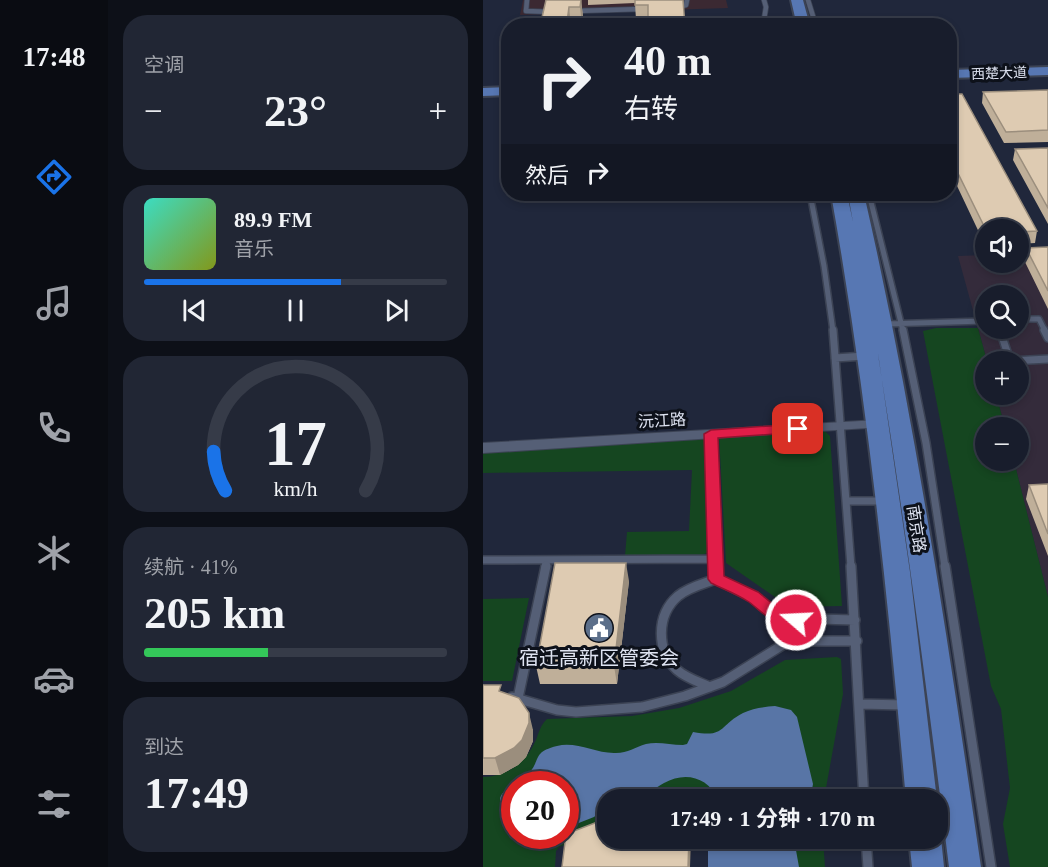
<!DOCTYPE html>
<html lang="zh">
<head>
<meta charset="utf-8">
<style>
	:root { --surface:#181d2c; --page:#212634; --text:#f1f3f6; --muted:#9fa2a9; --line:#363b48; --accent:#1a73e8 }
	body { margin:0; font-family:"Times New Roman","Noto Sans SC",serif; background:var(--page); color:var(--text); height:100vh; display:flex; flex-direction:column; font-size:22px; white-space:nowrap }
	* { box-sizing:border-box; margin:0 }
	p { font-size:20px; color:var(--muted) }
	.icon { flex:none; width:33px; height:33px; fill:none; stroke:currentColor; stroke-width:2; stroke-linecap:round; stroke-linejoin:round }
	.map { position:relative; flex:1; overflow:hidden }
	.panel { display:flex; flex-direction:column; gap:15px; padding:15px; background:#0d1018; width:375px }
	.panel>* { flex:none }
	.banner { position:absolute; left:18px; top:18px; width:456px; height:183px; border-radius:24px; box-shadow:0 3px 9px #0003,0 0 0 2px var(--line); background:#181d2c; color:var(--text); overflow:hidden }
	.fabs { position:absolute; left:492px; top:219px; display:grid; gap:12px }
	.fabs a { display:grid; place-items:center; width:54px; height:54px; border-radius:50%; background:var(--surface); box-shadow:0 3px 9px #0003,0 0 0 2px var(--line); font-size:30px }
	.speed { position:absolute; left:18px; top:771px; display:flex; gap:12px; font-size:30px; font-weight:700; text-align:center }
	.speed>* { display:grid; place-content:center; width:78px; height:78px; border-radius:50%; background:var(--surface); box-shadow:0 3px 9px #0003,0 0 0 2px var(--line); line-height:1 }
	.speed .limit { border:9px solid #d22; background:#fff; color:#111 }
	.pin { position:absolute; display:grid; place-items:center; width:51px; height:51px; color:#fff; margin:-26px; border-radius:12px; box-shadow:0 3px 9px #0006 }
	.me { position:absolute; width:66px; margin:-33px; rotate:289deg; stroke-linejoin:round; filter:drop-shadow(0 0 4px #0008) }
	.turn { display:flex; align-items:center; gap:21px; height:126px; padding:0 24px; font-size:27px }
	.turn .icon { width:78px; height:78px; stroke-width:2.5 }
	.turn b { display:block; font-size:42px; line-height:51px }
	.then { display:flex; align-items:center; height:57px; padding:0 24px; background:#0003; gap:12px; font-size:22px }
	.big { font-size:45px; font-weight:700; line-height:1.1 }
	.panel .card { flex:1; display:flex; flex-direction:column; justify-content:center; gap:9px; min-width:0; padding:0 21px; border-radius:24px; background:var(--page) }
	.panel .dial { align-items:center; gap:0 }
	.dial svg { height:156px; overflow:visible; fill:none; stroke:var(--line); stroke-width:7; stroke-linecap:round; text-anchor:middle }
	.dial text { fill:var(--text); stroke:none }
	.song { display:flex; align-items:center; gap:18px }
	.cover { width:72px; height:72px; border-radius:9px; background:linear-gradient(135deg,hsl(170 70% 55%),hsl(70 70% 35%)) }
	.played { height:6px; border-radius:3px; background:linear-gradient(90deg,var(--accent) 65%,var(--line) 65%) }
	.keys { display:flex; justify-content:space-around; direction:ltr }
	.heat { display:flex; justify-content:space-between; align-items:center; font-size:33px; direction:ltr }
	.charge { height:9px; border-radius:4px; background:linear-gradient(90deg,#34c759 41%,var(--line) 0) }
	.trip { position:absolute; left:114px; top:789px; width:351px; height:60px; border-radius:24px; background:var(--surface); box-shadow:0 3px 9px #0003,0 0 0 2px var(--line); font-weight:700; line-height:60px; text-align:center }
	main { display:flex; flex:1; min-height:0 }
	.tabs { display:flex; flex-direction:column; width:108px; justify-content:space-around; align-items:center; background:#0a0c12; color:var(--muted) }
	.tabs .icon { width:42px; height:42px }
	.tabs .active { color:var(--accent) }
	.tabs b { font-size:27px; color:var(--text) }
	.map>svg:first-child { display:block }
	.industrial { fill:#342b3b; fill-rule:evenodd }
	.medical { fill:#3b2932 }
	.green { fill:#154620; fill-rule:evenodd }
	.water { fill:#5875a6 }
	.lines { fill:none; stroke-linecap:round; stroke-linejoin:round }
	.service-far3-casing { stroke:#3c4354; stroke-width:6 }
	.service-far2-casing { stroke:#3c4354; stroke-width:8 }
	.service-far1-casing { stroke:#3c4354; stroke-width:10 }
	.service-casing { stroke:#3c4354; stroke-width:12 }
	.minor-casing { stroke:#3c4354; stroke-width:2 }
	.primary-casing { stroke:#3c4354; stroke-width:4 }
	.service-far3 { stroke:#555f76; stroke-width:4.5 }
	.service-far2 { stroke:#555f76; stroke-width:5 }
	.service-far1 { stroke:#555f76; stroke-width:7 }
	.service { stroke:#555f76; stroke-width:9 }
	.minor { fill:#555f76; fill-rule:evenodd }
	.primary { fill:#5777b3; fill-rule:evenodd }
	.wall { fill:#bfaf99 }
	.shaded-wall { fill:#9b8e7d }
	.building { fill:#decbb2; stroke:#9b8e7d; stroke-width:1.5 }
	.route { fill:#e11d48; stroke:#92132f; stroke-width:1.5 }
	.labels { text-anchor:middle; stroke-width:6; stroke-linejoin:round; paint-order:stroke }
	.far-street-label { font-size:14px; fill:#dee3f1; stroke:#0d111a }
	.street-label { font-size:16px; fill:#dee3f1; stroke:#0d111a }
	.near-poi-label { font-size:20px; fill:#dee3f1; stroke:#0d111a }
</style>
</head>
<body>
<main>
<nav class="tabs">
<b>17:48</b>
<svg class="icon active" aria-label="directions" viewBox="0 0 24 24"><path d="M12 3l9 9-9 9-9-9zM9 14v-3h6M13 9l2 2-2 2"/></svg>
<svg class="icon" aria-label="music" viewBox="0 0 24 24"><path d="M9 18V5l10-2v13"/><circle cx="6" cy="18" r="3"/><circle cx="16" cy="16" r="3"/></svg>
<svg class="icon" aria-label="phone" viewBox="0 0 24 24"><path d="M5 4h4l2 5-3 2q2 4 5 5l2-3 5 2v4C11 20 4 13 5 4z"/></svg>
<svg class="icon" aria-label="climate" viewBox="0 0 24 24"><path d="M12 3v18M4 7l16 10M4 17L20 7"/></svg>
<svg class="icon" aria-label="car" viewBox="0 0 24 24"><path d="M5 17H2v-5l4-1 3-4h7l3 4 3 1v5h-3M9 17h6M6 11h13"/><circle cx="7" cy="17" r="2"/><circle cx="17" cy="17" r="2"/></svg>
<svg class="icon" aria-label="filters" viewBox="0 0 24 24"><path d="M4 7h16M4 17h16"/><circle cx="9" cy="7" r="2"/><circle cx="15" cy="17" r="2"/></svg>
</nav>
<section class="panel">
<div class="card"><p>空调</p>
<div class="heat"><a>−</a><b class="big">23°</b><a>+</a></div>
</div>
<div class="card">
<div class="song"><i class="cover"></i><div><b>89.9 FM</b><p>音乐</p></div></div>
<div class="played"></div>
<div class="keys"><svg class="icon" aria-label="previous" viewBox="0 0 24 24"><path d="M18 5L8 12l10 7zM5 5v14"/></svg><svg class="icon" aria-label="pause" viewBox="0 0 24 24"><path d="M8 5v14M16 5v14"/></svg><svg class="icon" aria-label="next" viewBox="0 0 24 24"><path d="M6 5l10 7-10 7zM19 5v14"/></svg></div>
</div>
<div class="card dial"><svg viewBox="0 0 100 80">
<path d="M14 69A42 42 0 1 1 86 69"/>
<path d="M14 69A42 42 0 0 1 8 49" stroke="#1a73e8"/>
<text x="50" y="56" font-size="32" font-weight="700">17</text>
<text x="50" y="72" font-size="11">km/h</text>
</svg></div>
<div class="card"><p>续航 · 41%</p><b class="big">205 km</b><div class="charge"></div></div>
<div class="card"><p>到达</p><b class="big">17:49</b></div>
</section>
<div class="map">
<svg width="565" height="867" viewBox="0 0 565 867">
	<rect width="100%" height="100%" fill="#20273b"/>
	<path class="industrial" d="M565 252V597L531 461 536 460V428L522 427 513 395 536 394V362L504 361 475 256 502 255V262H536V253ZM502 296H536V328H502Z"/>
	<path class="medical" d="M40 0H243L245 8 37 15Z"/>
	<path class="green" d="M453 328H495L504 361 502 394 513 395 522 427 502 428V460L531 461 565 597V867H527L520 824 527 788 518 709 508 686 504 665 440 331Z
		M342 431 347 436 359 606 310 607 302 604 243 563 236 436Z
		M221 437 226 541 224 553 219 555 142 556 144 532 206 531 209 470 0 473V450Z
		M46 598 29 681H0V599Z
		M354 657 358 659 360 694 341 799 124 800V838L122 841 118 831 76 847 73 851 72 867H0V777C25 776 43 763 53 740 56 732 57 726 64 719L149 716 196 708 248 691 302 660ZM32 784H82V836H32Z
		M225 839H340L342 867H225Z"/>
	<path class="water" d="M292 706 308 710 314 717 330 784 328 795 322 799H235C225 777 202 771 181 783 172 788 162 797 153 800 144 801 133 800 124 800V805L111 817 83 828 82 784H32L31 822C0 791 28 791 46 773 58 760 49 752 74 746 94 741 113 754 133 753 145 753 152 747 163 744 175 741 187 745 200 745L204 744 210 732C243 738 235 726 260 713 270 708 281 707 292 706Z
		M225 839H311L316 867H225Z"/>
	<g class="lines">
		<g class="service-far3-casing">
			<path id="service-far3" d="M44 0 43 11 69 12
				M325 0 333 26
				M194 7 203 5 204 0
				M92 11 159 9
				M280 26 283 7 281 0"/>
		</g>
		<g class="service-far2-casing">
			<path id="service-far2" d="M327 194 341 266 350 331
				M386 194 420 331
				M536 319H556L562 331
				M400 324 502 321
				M516 328 517 331"/>
		</g>
		<g class="service-far1-casing">
			<path id="service-far1" d="M350 330 368 567
				M420 330 443 443 462 567
				M517 330 527 361 565 359
				M561 330 565 338
				M352 358 382 356
				M228 434 233 567
				M364 501H400
				M0 560 232 559
				M62 567 64 560"/>
		</g>
		<g class="service-casing">
			<path id="service" d="M233 566V579
				M368 566 381 800
				M462 566 508 867
				M227 687C216 682 203 678 194 670 173 651 173 615 195 596 206 587 220 584 233 579L270 597 296 618 372 620
				M29 697 74 710 93 712 159 707 202 696 240 682 306 641H374
				M35 698 63 566
				M377 704 422 705
				M383 838 385 867"/>
		</g>
		<g class="minor-casing">
			<path id="minor" d="M395 420 402 424 400 427 0 453V443Z"/>
		</g>
		<g class="primary-casing">
			<path id="primary" d="M308 0H320L327 26H314Z
				M565 67V75L466 78V70Z
				M26 87V95L0 96V88Z
				M348 194H364L370 222 365 194H381C432 417 465 642 498 867H466C445 698 423 529 396 361L395 353 427 572 454 800H423C405 597 384 395 348 194Z
				M454 830 458 838 461 867H429L426 838H454Z"/>
		</g>
		<use href="#service-far3" class="service-far3"/>
		<use href="#service-far2" class="service-far2"/>
		<use href="#service-far1" class="service-far1"/>
		<use href="#service" class="service"/>
		<use href="#minor" class="minor"/>
		<use href="#primary" class="primary"/>
	</g>
	<path class="wall" d="M49 0H98L100 17 99 21 153 20 152 3 105 5V0H200L202 26H57L63 0Z
		M565 90V142L521 143 499 103 500 92Z
		M466 94 554 231 552 243 536 244V230H502V245L466 169Z
		M565 148V224L530 160 532 149Z
		M565 247V309L541 260 543 248Z
		M565 484V556L543 499 546 485Z
		M146 581 134 684H57L53 666Z
		M0 685 19 692 50 730V741L43 757 35 765 17 775H0Z"/>
	<path class="shaded-wall" d="M98 0 100 17 99 25 97 7Z
		M86 7 88 26 84 22Z
		M143 563 146 581 134 684 131 666Z
		M46 713 50 730V741L43 757 35 765 17 775 12 758Z
		M206 838H208L207 867H205Z"/>
	<path class="building" d="M63 0H98L97 7H86L84 22 165 20V5H152V0H200L202 26H57Z
		M565 90V130L523 132 500 92Z
		M466 94H479L554 231 536 232V230H503L466 155Z
		M565 148V208L532 149Z
		M565 247V291L543 248Z
		M565 484V534L546 485Z
		M72 563H143L131 666H53Z
		M0 685H18L16 691 36 698 46 713V723L39 740 31 748 12 758H0Z
		M117 821 119 827 124 826V838H206L205 867H79L83 834Z"/>
	<path class="route" d="M315 424 322 429 320 432 235 438 241 576 275 592 300 612 319 616 321 620 319 625C296 632 282 614 266 602 254 594 240 589 228 583L225 579 221 434 228 430Z"/>
	<defs>
		<g id="civic-disc" transform="scale(1.5)"><circle r="9.5" fill="#5c6f8a" stroke="#0d111a"/><path d="M-.6-6.5H3V-4.5H.6V-3L4-1V1h2V6H-6V1h2V-1L-.6-3ZM-1.2 2.5V6h2.4V2.5Z" fill="#fff"/></g>
	</defs>
	<g fill-rule="evenodd">
		<use href="#civic-disc" x="116" y="628"/>
	</g>
	<g class="labels">
		<g class="far-street-label">
			<text transform="translate(516 73) rotate(-2)" y="5">西楚大道</text>
		</g>
		<g class="street-label">
			<text transform="translate(179 420) rotate(-3)" y="6">沅江路</text>
			<text transform="translate(434 529) rotate(81)" y="6">南京路</text>
		</g>
		<g class="near-poi-label">
			<text x="116" y="665">宿迁高新区管委会</text>
		</g>
	</g>
</svg>
<div class="fabs">
<a><svg class="icon" aria-label="sound" viewBox="0 0 24 24"><path d="M4 9h4l5-4v14l-5-4H4zM17 9q2 3 0 6"/></svg></a>
<a><svg class="icon" aria-label="search" viewBox="0 0 24 24"><circle cx="10" cy="10" r="6"/><path d="M15 15l6 6"/></svg></a>
<a>+</a>
<a>−</a>
</div>
<div class="speed"><div class="limit">20</div></div>
<div class="pin" style="left:315px;top:429px;background:#d93025"><svg class="icon" aria-label="arrive" viewBox="0 0 24 24"><path d="M6 21V4h12l-3 4 3 4H6"/></svg></div>
<svg class="me" style="left:313px;top:620px" viewBox="-20 -20 40 40"><circle r="17" fill="#e11d48" stroke="#fff" stroke-width="3"/><path d="M0-11L8 9 0 5-8 9z" fill="#fff"/></svg>
<div class="trip">17:49 · 1 分钟 · 170 m</div>
<div class="banner">
<div class="turn"><svg class="icon" aria-label="right" viewBox="0 0 24 24"><path d="M7 20v-9h11M14 6l5 5-5 5"/></svg><div><b>40 m</b>右转</div></div>
<div class="then">然后<svg class="icon" aria-label="right" viewBox="0 0 24 24"><path d="M7 20v-9h11M14 6l5 5-5 5"/></svg></div>
</div>
</div>
</main>
</body>
</html>
